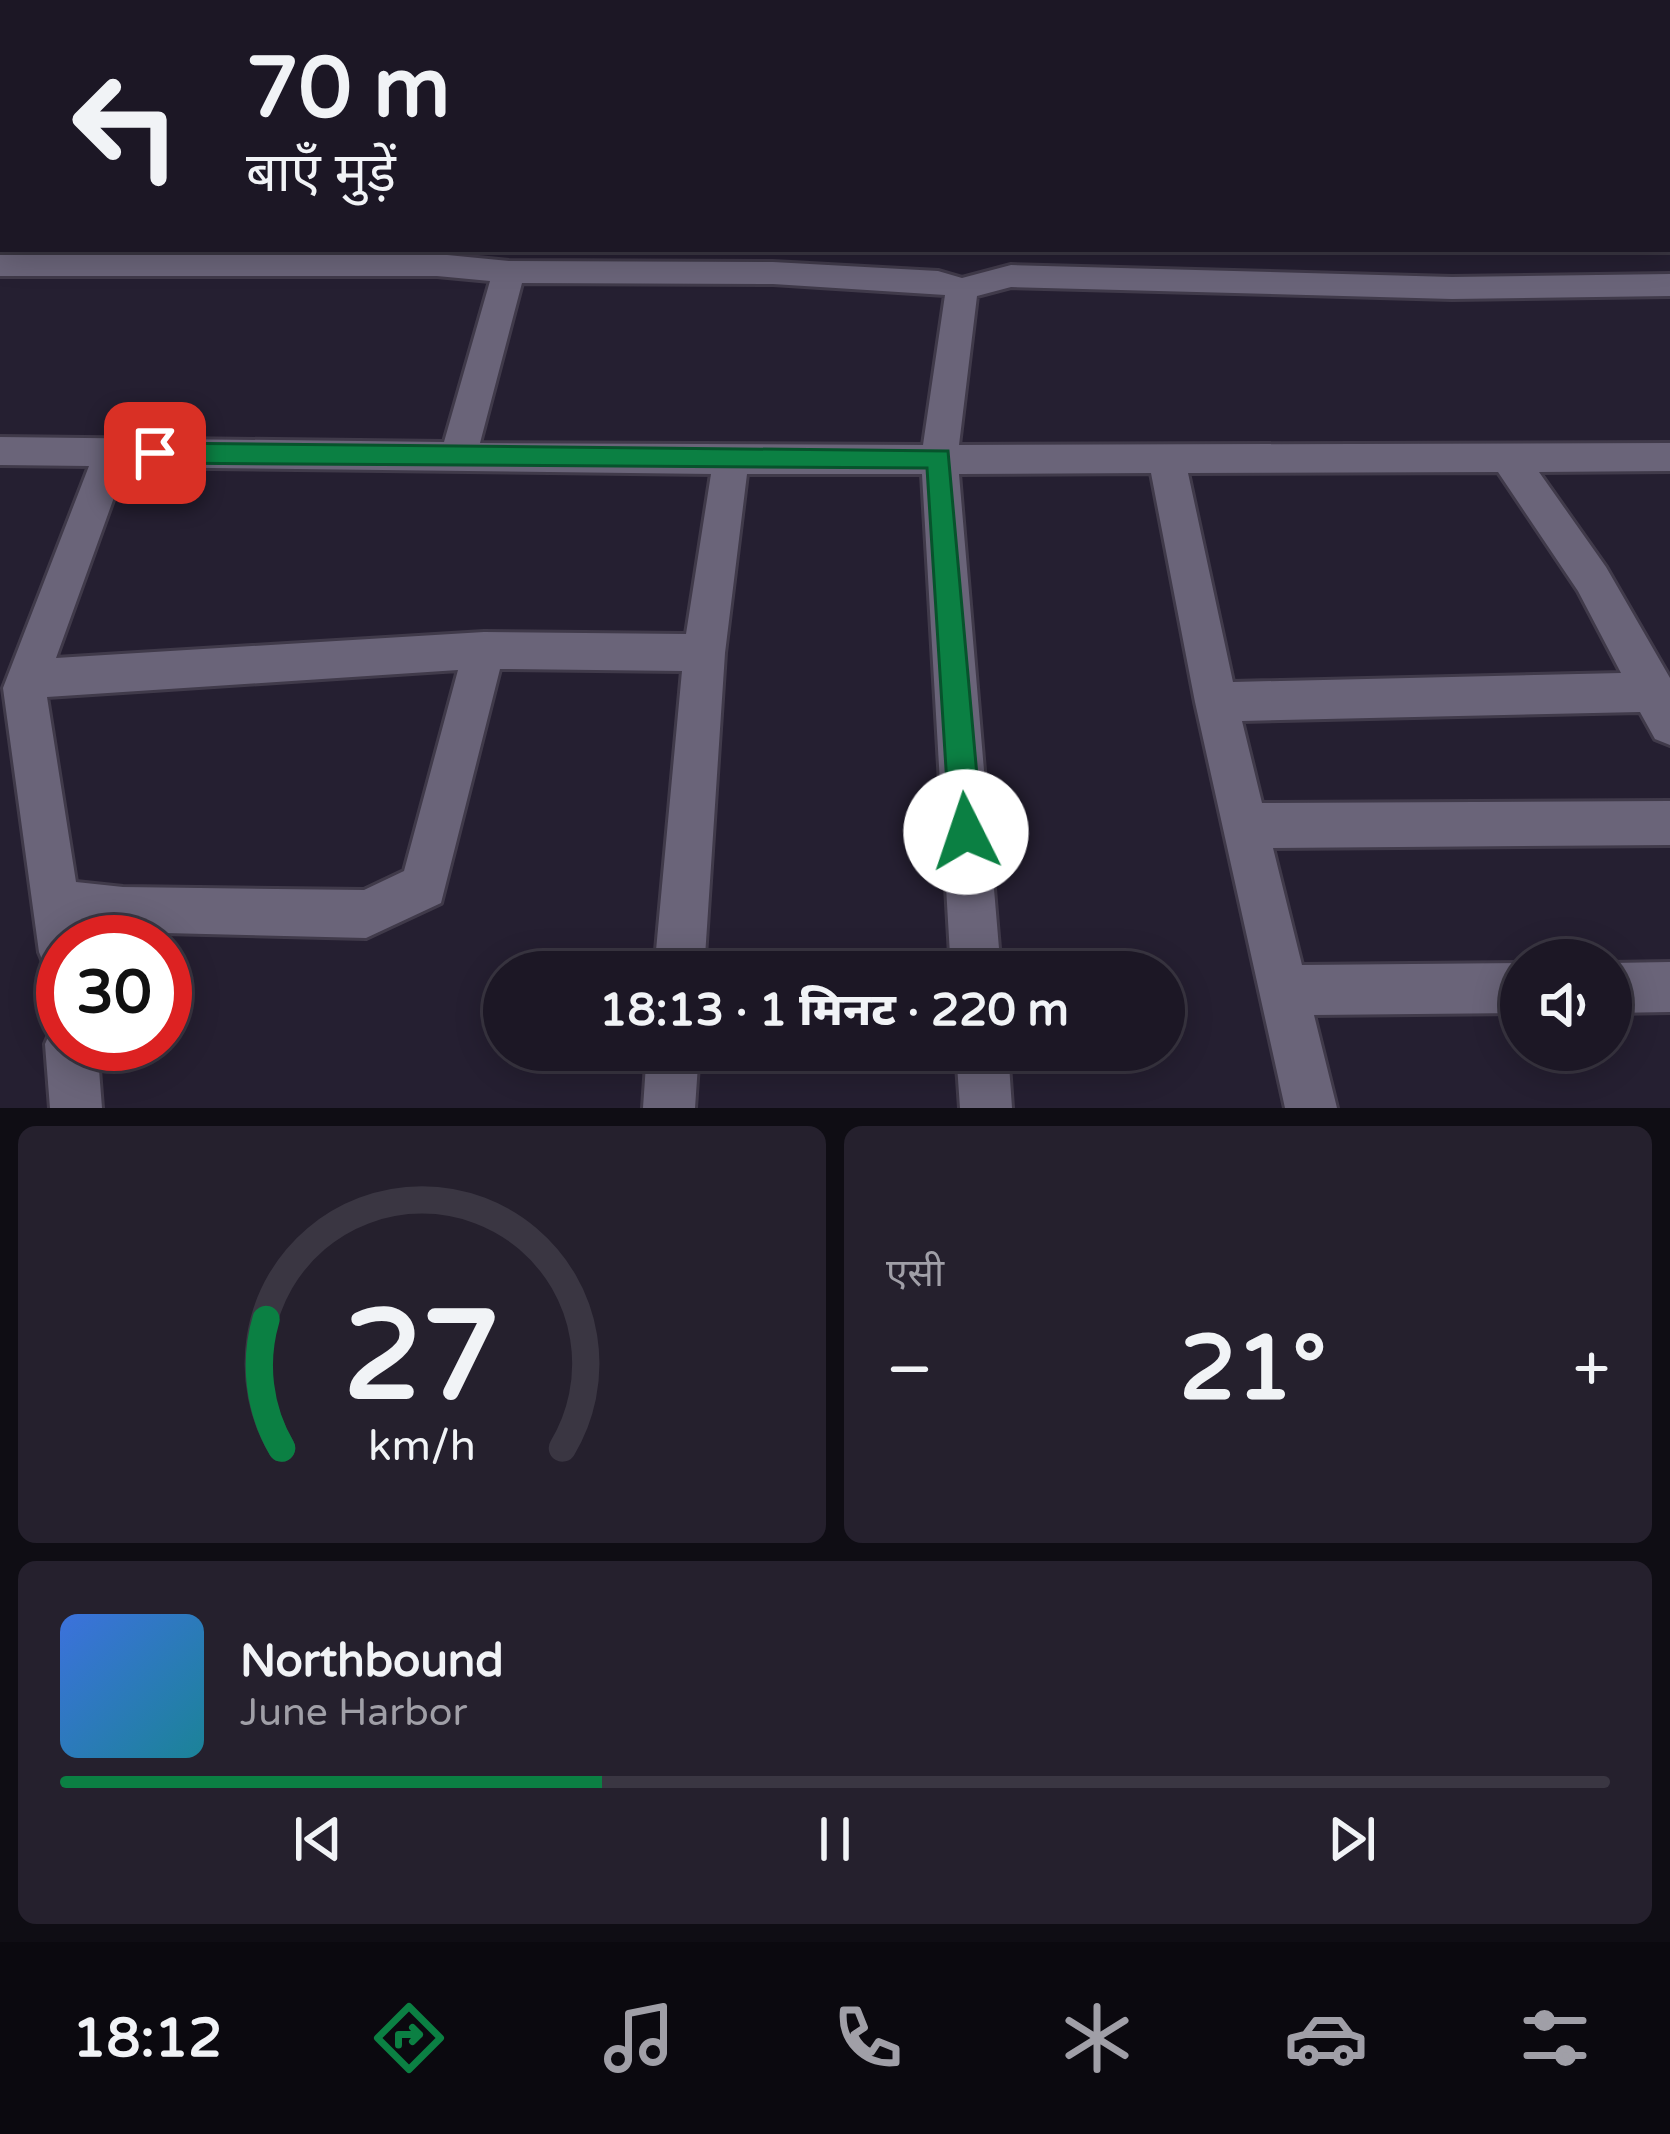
<!DOCTYPE html>
<html lang="hi">
<head>
<meta charset="utf-8">
<style>
	:root { --surface:#1c1725; --page:#25202d; --text:#f1f3f6; --muted:#a09fa7; --line:#3a3642; --accent:#0b8043 }
	body { margin:0; font-family:"Varela Round","Noto Sans Devanagari",sans-serif; background:var(--page); color:var(--text); height:100vh; display:flex; flex-direction:column; font-size:45px; white-space:nowrap }
	* { box-sizing:border-box; margin:0 }
	p { font-size:39px; color:var(--muted) }
	.icon { flex:none; width:66px; height:66px; fill:none; stroke:currentColor; stroke-width:2; stroke-linecap:round; stroke-linejoin:round }
	.map { position:relative; height:1108px; overflow:hidden }
	.side { display:flex; flex-direction:column; gap:18px; padding:18px; background:#0f0d14; flex:1 }
	.side>* { flex:none }
	.guide { position:absolute; left:0px; top:0px; width:1671px; height:252px; box-shadow:0 6px 30px #0003,0 0 0 3px var(--line); background:#1c1725; color:var(--text); overflow:hidden }
	.fabs { position:absolute; left:1500px; top:939px; display:grid; gap:24px }
	.fabs a { display:grid; place-items:center; width:132px; height:132px; border-radius:50%; background:var(--surface); box-shadow:0 6px 30px #0003,0 0 0 3px var(--line); font-size:60px }
	.speed { position:absolute; left:36px; top:915px; display:flex; gap:24px; font-size:60px; font-weight:700; text-align:center }
	.speed>* { display:grid; place-content:center; width:156px; height:156px; border-radius:50%; background:var(--surface); box-shadow:0 6px 30px #0003,0 0 0 3px var(--line); line-height:1 }
	.speed .limit { border:18px solid #d22; background:#fff; color:#111 }
	.pin { position:absolute; display:grid; place-items:center; width:102px; height:102px; color:#fff; margin:-51px; border-radius:24px; box-shadow:0 6px 18px #0006 }
	.me { position:absolute; width:132px; margin:-66px; rotate:356deg; stroke-linejoin:round; filter:drop-shadow(0 0 9px #0008) }
	.turn { display:flex; align-items:center; gap:42px; height:252px; padding:0 48px; font-size:54px }
	.turn .icon { width:156px; height:156px; stroke-width:2.5 }
	.turn b { display:block; font-size:84px; line-height:102px }
	.big { font-size:90px; font-weight:800; line-height:1.1 }
	.side .card { flex:1; display:flex; flex-direction:column; justify-content:center; gap:18px; min-width:0; padding:0 42px; border-radius:18px; background:var(--page) }
	.side .dial { align-items:center; gap:0 }
	.dial svg { height:312px; overflow:visible; fill:none; stroke:var(--line); stroke-width:7; stroke-linecap:round; text-anchor:middle }
	.dial text { fill:var(--text); stroke:none }
	.song { display:flex; align-items:center; gap:36px }
	.cover { width:144px; height:144px; border-radius:18px; background:linear-gradient(135deg,hsl(220 70% 55%),hsl(190 70% 35%)) }
	.played { height:12px; border-radius:6px; background:linear-gradient(90deg,var(--accent) 35%,var(--line) 35%) }
	.keys { display:flex; justify-content:space-around; direction:ltr }
	.heat { display:flex; justify-content:space-between; align-items:center; font-size:66px; direction:ltr }
	.side .tiles { flex:1; display:grid; gap:18px; grid-template-columns:1fr 1fr }
	.card:last-child { grid-column:span 2 }
	.trip { position:absolute; left:483px; top:951px; width:702px; height:120px; border-radius:60px; background:var(--surface); box-shadow:0 6px 30px #0003,0 0 0 3px var(--line); font-weight:800; line-height:120px; text-align:center }
	.tab-bar { display:flex; height:192px; justify-content:space-around; align-items:center; background:#0b090f; color:var(--muted) }
	.tab-bar .icon { width:84px; height:84px }
	.tab-bar .current { color:var(--accent) }
	.tab-bar b { font-size:54px; color:var(--text) }
	.map>svg:first-child { display:block }
	.lines { fill:none; stroke-linecap:round; stroke-linejoin:round }
	.minor-casing { stroke:#403a4a; stroke-width:6 }
	.minor { fill:#6a6479; fill-rule:evenodd }
	.route { fill:#0b8043; stroke:#07532c; stroke-width:3 }
</style>
</head>
<body>
<div class="map">
<svg width="1670" height="1108" viewBox="0 0 1670 1108">
	<rect width="100%" height="100%" fill="#251f31"/>
	<g class="lines">
		<g class="minor-casing">
			<path id="minor" d="M98 0H124L96 3Z
				M947 0H973V3H947Z
				M1061 0H1087L1088 3H1062Z
				M1144 0H1170L1171 3H1145Z
				M1449 0H1475L1448 3Z
				M1520 0H1546L1548 3H1522Z
				M1609 0H1635L1637 3H1611Z
				M1668 50H1670V69H1668Z
				M1668 130H1670V148H1668Z
				M0 159H3L0 181Z
				M0 254H437L509 261 773 262 938 271 962 278 1011 265 1452 277 1670 274V296L1452 299 1011 287 977 296 959 445 1670 443V471L1539 472 1606 567 1670 678V745L1655 739 1640 712 1242 721 1262 803 1670 801V845L1273 848 1302 965 1521 963V1013L1314 1015 1337 1108H1285L1195 702 1151 473 959 474 1001 972H951L922 474H747L725 653 704 972H654L682 671 500 669 441 903 366 938 84 931 86 942H63V976L46 969 39 952 3 688 89 466 0 465V437L444 442 490 281 437 276H0ZM522 283 773 284 945 295 923 445 480 443ZM125 467 711 474 686 634 484 632 56 658ZM1498 472 1578 591 1621 673 1233 682 1188 473ZM458 670 404 871 364 890 123 887 76 882 47 697Z
				M1670 962V1012L1611 1013V963Z
				M63 1022V1044H97L102 1108H50L45 1044 53 1026Z
				M647 1050H699L695 1108H643Z
				M956 1050H1008L1012 1108H960Z"/>
		</g>
		<use href="#minor" class="minor"/>
	</g>
	<path class="route" d="M155 443 948 451 982 832 978 843 966 847 955 843 950 832 927 468 155 463 142 453Z"/>
</svg>
<div class="fabs">
<a><svg class="icon" aria-label="sound" viewBox="0 0 24 24"><path d="M4 9h4l5-4v14l-5-4H4zM17 9q2 3 0 6"/></svg></a>
</div>
<div class="speed"><div class="limit">30</div></div>
<div class="pin" style="left:155px;top:453px;background:#d93025"><svg class="icon" aria-label="arrive" viewBox="0 0 24 24"><path d="M6 21V4h12l-3 4 3 4H6"/></svg></div>
<svg class="me" style="left:966px;top:832px" viewBox="-20 -20 40 40"><circle r="19" fill="#fff"/><path d="M0-13L10 11 0 6-10 11z" fill="#0b8043"/></svg>
<div class="trip">18:13 · 1 मिनट · 220 m</div>
<div class="guide">
<div class="turn"><svg class="icon" aria-label="left" viewBox="0 0 24 24"><path d="M17 20v-9H6M10 6l-5 5 5 5"/></svg><div><b>70 m</b>बाएँ मुड़ें</div></div>
</div>
</div>
<section class="side">
<div class="tiles">
<div class="card dial"><svg viewBox="0 0 100 80">
<path d="M14 69A42 42 0 1 1 86 69"/>
<path d="M14 69A42 42 0 0 1 10 36" stroke="#0b8043"/>
<text x="50" y="56" font-size="32" font-weight="700">27</text>
<text x="50" y="72" font-size="11">km/h</text>
</svg></div>
<div class="card"><p>एसी</p>
<div class="heat"><a>−</a><b class="big">21°</b><a>+</a></div>
</div>
<div class="card">
<div class="song"><i class="cover"></i><div><b>Northbound</b><p>June Harbor</p></div></div>
<div class="played"></div>
<div class="keys"><svg class="icon" aria-label="previous" viewBox="0 0 24 24"><path d="M18 5L8 12l10 7zM5 5v14"/></svg><svg class="icon" aria-label="pause" viewBox="0 0 24 24"><path d="M8 5v14M16 5v14"/></svg><svg class="icon" aria-label="next" viewBox="0 0 24 24"><path d="M6 5l10 7-10 7zM19 5v14"/></svg></div>
</div>
</div>
</section>
<nav class="tab-bar">
<b>18:12</b>
<svg class="icon current" aria-label="directions" viewBox="0 0 24 24"><path d="M12 3l9 9-9 9-9-9zM9 14v-3h6M13 9l2 2-2 2"/></svg>
<svg class="icon" aria-label="music" viewBox="0 0 24 24"><path d="M9 18V5l10-2v13"/><circle cx="6" cy="18" r="3"/><circle cx="16" cy="16" r="3"/></svg>
<svg class="icon" aria-label="phone" viewBox="0 0 24 24"><path d="M5 4h4l2 5-3 2q2 4 5 5l2-3 5 2v4C11 20 4 13 5 4z"/></svg>
<svg class="icon" aria-label="climate" viewBox="0 0 24 24"><path d="M12 3v18M4 7l16 10M4 17L20 7"/></svg>
<svg class="icon" aria-label="car" viewBox="0 0 24 24"><path d="M5 17H2v-5l4-1 3-4h7l3 4 3 1v5h-3M9 17h6M6 11h13"/><circle cx="7" cy="17" r="2"/><circle cx="17" cy="17" r="2"/></svg>
<svg class="icon" aria-label="filters" viewBox="0 0 24 24"><path d="M4 7h16M4 17h16"/><circle cx="9" cy="7" r="2"/><circle cx="15" cy="17" r="2"/></svg>
</nav>
</body>
</html>
